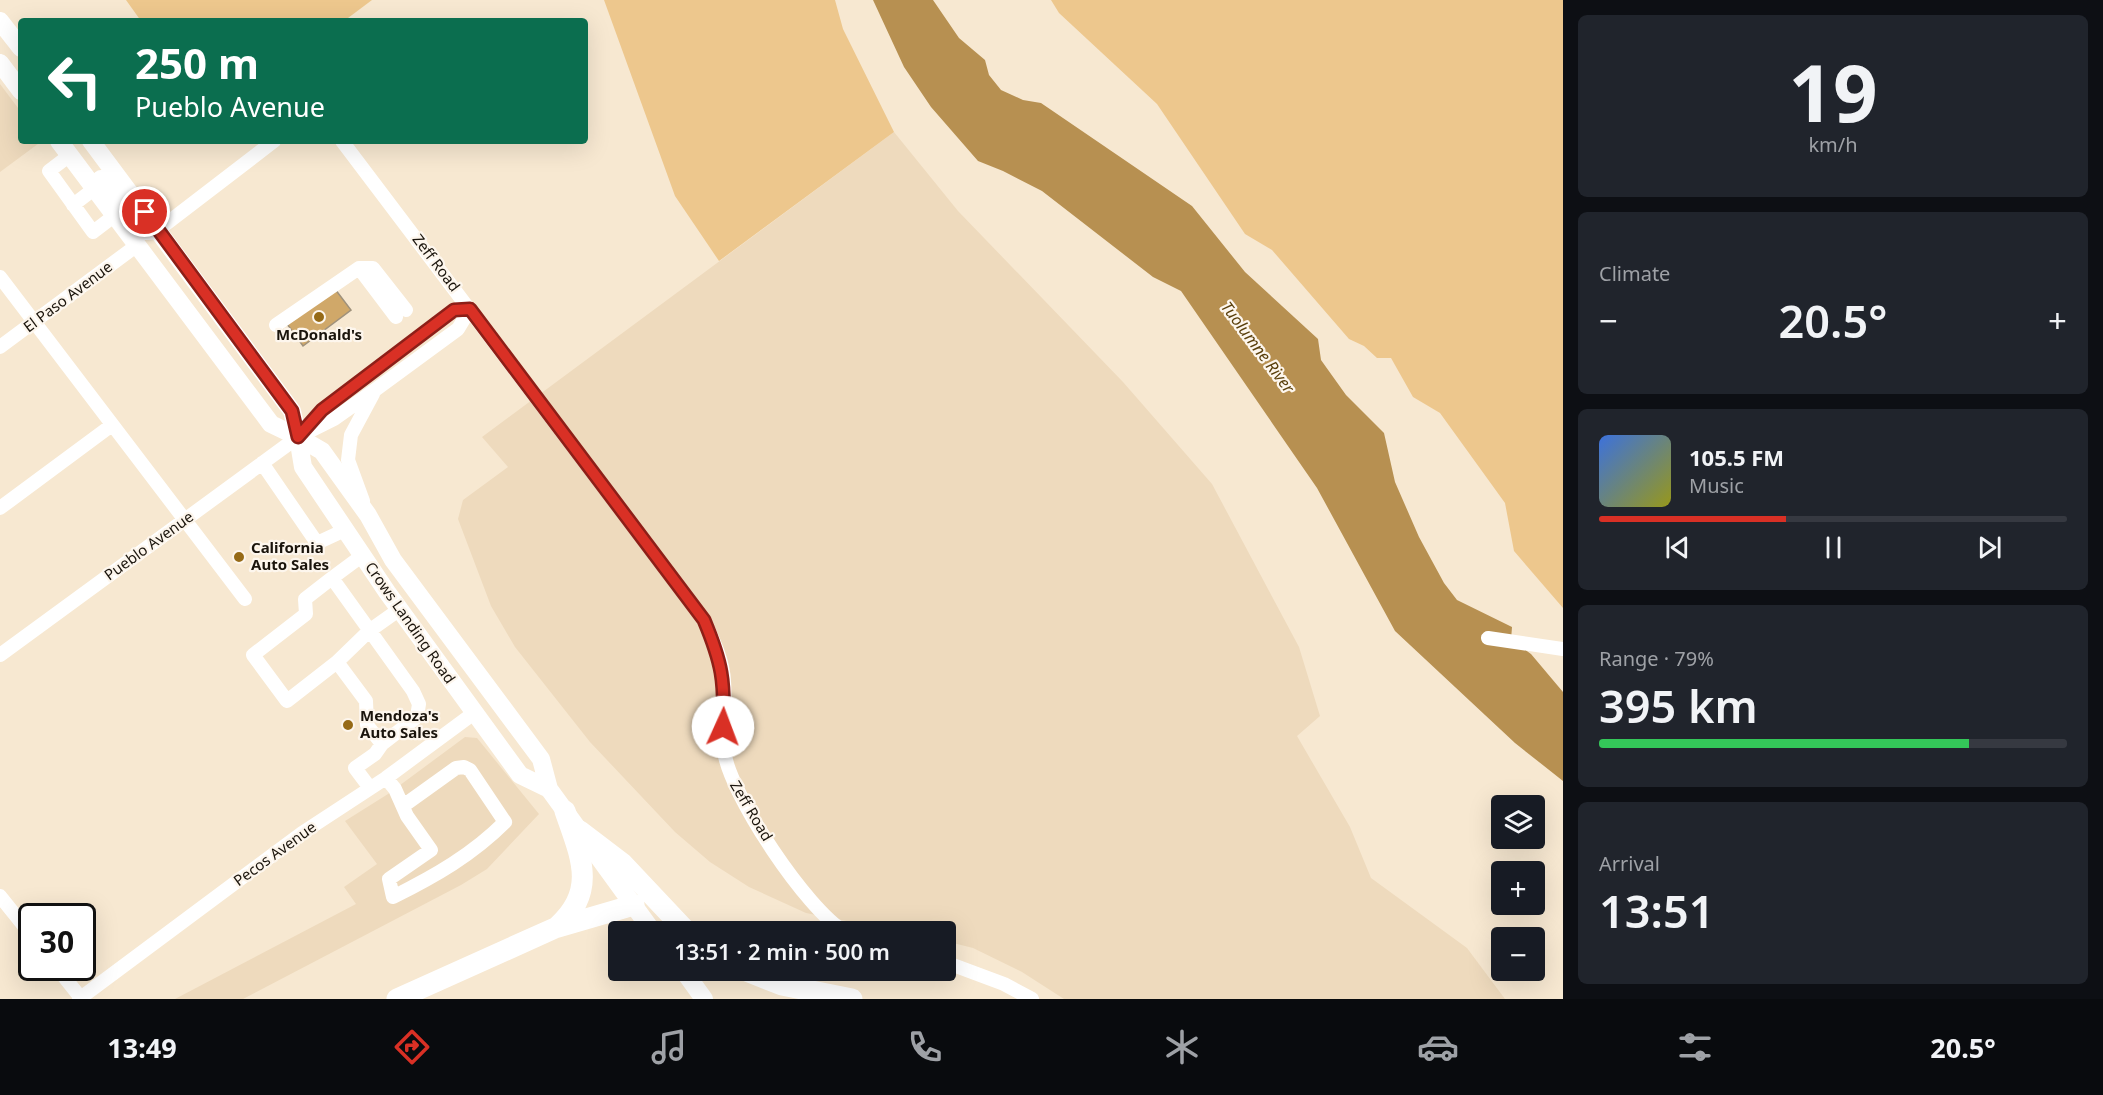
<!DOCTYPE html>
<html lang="en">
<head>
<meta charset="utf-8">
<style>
	:root { --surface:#171b24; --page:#20242c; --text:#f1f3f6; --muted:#9ea1a6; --line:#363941; --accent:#d93025 }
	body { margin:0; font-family:"Noto Sans",sans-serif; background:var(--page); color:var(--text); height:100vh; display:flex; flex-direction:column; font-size:22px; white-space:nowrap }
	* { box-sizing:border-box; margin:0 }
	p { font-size:20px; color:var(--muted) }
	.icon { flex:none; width:33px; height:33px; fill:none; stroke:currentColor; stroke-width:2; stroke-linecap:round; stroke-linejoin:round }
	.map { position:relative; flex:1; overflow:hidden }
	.panel { display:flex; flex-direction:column; gap:15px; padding:15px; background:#0d0f14; width:540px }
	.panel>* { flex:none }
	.guide { position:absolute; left:18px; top:18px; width:570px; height:126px; border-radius:6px; box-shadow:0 6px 24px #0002; background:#0b6e4f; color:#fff; overflow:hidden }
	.fabs { position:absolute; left:1491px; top:795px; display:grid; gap:12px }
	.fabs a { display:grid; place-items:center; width:54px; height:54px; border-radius:6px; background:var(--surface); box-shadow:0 6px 24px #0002; font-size:30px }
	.speed { position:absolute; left:18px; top:903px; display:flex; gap:12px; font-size:30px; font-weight:700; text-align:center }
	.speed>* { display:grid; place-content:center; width:78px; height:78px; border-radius:50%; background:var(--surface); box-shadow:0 6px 24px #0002; line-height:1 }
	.speed .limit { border:3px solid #111; border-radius:9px; background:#fff; color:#111 }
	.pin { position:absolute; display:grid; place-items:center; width:51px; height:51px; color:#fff; margin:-26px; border:3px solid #fff; border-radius:50%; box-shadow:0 2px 6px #0007 }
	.me { position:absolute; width:66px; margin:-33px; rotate:2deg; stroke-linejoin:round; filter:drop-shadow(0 0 4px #0008) }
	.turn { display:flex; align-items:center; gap:21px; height:126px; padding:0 18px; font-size:27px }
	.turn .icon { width:78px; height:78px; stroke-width:2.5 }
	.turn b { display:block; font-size:42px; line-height:51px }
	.big { font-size:45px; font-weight:600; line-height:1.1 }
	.panel .widget { flex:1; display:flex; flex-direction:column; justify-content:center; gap:9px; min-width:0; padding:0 21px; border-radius:9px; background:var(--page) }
	.panel .dial { align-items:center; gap:0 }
	.dial b { font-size:78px; line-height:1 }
	.song { display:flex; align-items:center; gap:18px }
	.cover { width:72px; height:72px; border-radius:9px; background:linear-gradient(135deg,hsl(220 70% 55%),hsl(60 70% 35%)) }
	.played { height:6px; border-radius:3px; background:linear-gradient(90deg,var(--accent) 40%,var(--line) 40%) }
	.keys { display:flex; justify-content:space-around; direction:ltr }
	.heat { display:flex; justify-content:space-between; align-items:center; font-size:33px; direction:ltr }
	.charge { height:9px; border-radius:4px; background:linear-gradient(90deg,#34c759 79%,var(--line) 0) }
	.trip { position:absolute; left:608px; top:921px; width:348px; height:60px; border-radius:6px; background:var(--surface); box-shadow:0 6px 24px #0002; font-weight:600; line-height:60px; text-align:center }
	.menu { display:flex; height:96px; justify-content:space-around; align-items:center; background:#090b0e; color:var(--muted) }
	.menu .icon { width:42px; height:42px }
	.menu .on { color:var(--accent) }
	.menu b { font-size:27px; color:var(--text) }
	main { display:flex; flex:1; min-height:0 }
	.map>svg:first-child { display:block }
	.built { fill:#eedabd }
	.green { fill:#edc78d }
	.water { fill:#b79051 }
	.building { fill:#d0a869; stroke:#9f917b; stroke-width:1.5 }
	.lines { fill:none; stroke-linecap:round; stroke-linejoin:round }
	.minor { stroke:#fff; stroke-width:14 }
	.major { stroke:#fff; stroke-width:18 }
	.highway { stroke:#fff; stroke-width:21 }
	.route-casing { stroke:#8d1f18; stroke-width:15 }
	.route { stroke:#d93025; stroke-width:10 }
	.poi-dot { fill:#966a17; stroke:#fdf6ed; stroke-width:2 }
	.labels { text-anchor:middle; stroke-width:4.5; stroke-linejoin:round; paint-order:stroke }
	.street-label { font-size:15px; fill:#1a140c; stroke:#fdf6ed }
	.poi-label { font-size:15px; font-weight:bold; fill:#1a140c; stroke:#fdf6ed; text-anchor:start }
	.water-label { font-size:16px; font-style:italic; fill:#5a3f0b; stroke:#fdf6ed }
</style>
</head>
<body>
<main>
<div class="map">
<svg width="1563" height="999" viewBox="0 0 1563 999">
	<rect width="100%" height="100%" fill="#f7e8d1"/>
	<path class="built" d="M0 84 21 112V141H42L0 172Z
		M894 132 958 211 1123 382 1212 484 1299 647 1320 716 1297 736 1350 827 1371 878 1467 948 1505 999H1064L1022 972 973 948 945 941V932L931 931 899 921 882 928 806 913 749 887 710 862 675 832 590 742 515 647 491 606 458 519 463 500 508 467 482 437Z
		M465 737 477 738 539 814 487 869 461 885 243 999H175L356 904 344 887 377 864 345 821 388 794Z"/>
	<path class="green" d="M126 0H372L344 21H141Z
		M604 0H835L843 29 894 132 719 261 675 196Z
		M1051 0H1563V608L1514 551 1505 503 1440 413 1413 397 1391 358H1377L1364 346 1349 339 1272 250 1245 234 1157 104 1059 13Z"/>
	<path class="water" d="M873 0H933L959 38 985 60 989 75 1001 90 1023 100 1041 103 1192 206 1245 272 1318 339 1321 360 1346 395 1384 433 1395 482 1419 537 1444 583 1457 600 1512 627 1511 640 1531 654 1563 692V781L1515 743 1395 631 1317 488 1181 291 1153 277 1042 191 1003 171 978 161 931 107 904 67Z"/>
	<path class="building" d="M335 289 351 310 303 346 287 324Z"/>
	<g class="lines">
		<path class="minor" d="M342 141 704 620C713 640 723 660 724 681 726 704 721 728 724 751 730 795 807 910 845 932
			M70 155 49 171 93 232 114 216
			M73 205 94 189
			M158 230 274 141
			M359 268H373L406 310
			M0 277 245 599
			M276 325 359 268 396 317
			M0 347 136 246
			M303 431 322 410 454 310 470 309
			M262 463 317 543 345 530
			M363 501 348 460 351 435 373 394
			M0 508 112 425
			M332 578 363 555
			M1488 638 1563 649
			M0 655 298 437 334 419 375 390 458 329 470 309
			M337 662 369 631 400 609
			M386 778 395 789 407 816 431 850 389 879 393 897C435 876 472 855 505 822L470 770 464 767 456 768 403 806
			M370 788 355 768 375 754 382 744 367 725 366 701 337 662 287 701 253 655 306 614 305 599 332 578 413 691 419 704 417 717 382 744
			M0 896 32 936
			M945 962 1004 984 1032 999
			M57 968 81 998
			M79 999 302 833 386 778 474 713"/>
		<path class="major" d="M0 21 21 48
			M0 63 21 91
			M59 141 271 424 298 437 303 467 387 592 520 775 549 789
			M91 141 292 411 298 437 322 451 368 515 393 560 541 759 549 789 653 932
			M101 179 146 231 158 230
			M683 970 704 999"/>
		<path class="highway" d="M580 831 622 863 687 932
			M558 926C598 890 580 855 565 811
			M744 970 782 985 852 999
			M397 999 555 928 634 905"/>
	</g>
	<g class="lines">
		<g class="route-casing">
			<path id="route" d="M145 212 292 411 298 437 322 410 454 310 470 309 704 620C722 663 725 681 723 727"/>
		</g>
		<use href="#route" class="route"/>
	</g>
	<g class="poi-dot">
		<circle cx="319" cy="317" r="6"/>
		<circle cx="239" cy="557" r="6"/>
		<circle cx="348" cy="725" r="6"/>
	</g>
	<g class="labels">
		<g class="street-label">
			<text transform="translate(436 263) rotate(53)" y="5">Zeff Road</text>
			<text transform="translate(68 297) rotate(-37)" y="5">El Paso Avenue</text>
			<text transform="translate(149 546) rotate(-36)" y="5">Pueblo Avenue</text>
			<text transform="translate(410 623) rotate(55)" y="5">Crows Landing Road</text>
			<text transform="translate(751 811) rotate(59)" y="5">Zeff Road</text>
			<text transform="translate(275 854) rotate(-36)" y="5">Pecos Avenue</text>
		</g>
		<g class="poi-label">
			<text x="319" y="340" text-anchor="middle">McDonald's</text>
			<text x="251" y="553">California<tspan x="251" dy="17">Auto Sales</tspan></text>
			<text x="360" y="721">Mendoza's<tspan x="360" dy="17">Auto Sales</tspan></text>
		</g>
		<g class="water-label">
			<text transform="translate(1258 347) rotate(53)" y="6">Tuolumne River</text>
		</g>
	</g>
</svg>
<div class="fabs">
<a><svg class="icon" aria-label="layers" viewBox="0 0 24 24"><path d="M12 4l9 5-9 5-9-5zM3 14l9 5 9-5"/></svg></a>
<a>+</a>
<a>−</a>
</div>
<div class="speed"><div class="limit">30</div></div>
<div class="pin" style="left:145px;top:212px;background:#d93025"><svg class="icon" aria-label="arrive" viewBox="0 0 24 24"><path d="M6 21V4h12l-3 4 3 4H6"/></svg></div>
<svg class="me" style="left:723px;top:727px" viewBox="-20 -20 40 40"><circle r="19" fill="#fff"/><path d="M0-13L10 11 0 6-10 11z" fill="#d93025"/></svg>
<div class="trip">13:51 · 2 min · 500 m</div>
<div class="guide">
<div class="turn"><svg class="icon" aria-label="left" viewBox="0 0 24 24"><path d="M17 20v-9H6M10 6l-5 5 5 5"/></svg><div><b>250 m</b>Pueblo Avenue</div></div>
</div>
</div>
<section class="panel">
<div class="widget dial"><b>19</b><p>km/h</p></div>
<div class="widget"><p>Climate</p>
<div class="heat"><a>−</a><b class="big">20.5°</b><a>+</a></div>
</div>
<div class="widget">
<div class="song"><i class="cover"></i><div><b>105.5 FM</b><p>Music</p></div></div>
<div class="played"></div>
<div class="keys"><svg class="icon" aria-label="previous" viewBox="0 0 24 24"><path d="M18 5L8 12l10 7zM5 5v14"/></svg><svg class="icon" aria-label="pause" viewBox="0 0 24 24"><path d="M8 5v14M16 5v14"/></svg><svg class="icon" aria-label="next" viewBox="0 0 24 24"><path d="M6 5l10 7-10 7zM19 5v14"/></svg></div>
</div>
<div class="widget"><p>Range · 79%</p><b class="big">395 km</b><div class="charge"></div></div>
<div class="widget"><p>Arrival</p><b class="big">13:51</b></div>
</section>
</main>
<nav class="menu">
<b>13:49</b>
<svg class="icon on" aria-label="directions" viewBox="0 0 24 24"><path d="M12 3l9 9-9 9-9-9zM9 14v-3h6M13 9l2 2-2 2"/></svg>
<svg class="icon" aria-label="music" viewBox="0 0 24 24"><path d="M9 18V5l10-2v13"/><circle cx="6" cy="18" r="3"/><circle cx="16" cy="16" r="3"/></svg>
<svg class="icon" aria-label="phone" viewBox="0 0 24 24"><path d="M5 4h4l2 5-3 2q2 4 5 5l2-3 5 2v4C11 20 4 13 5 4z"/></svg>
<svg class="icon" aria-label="climate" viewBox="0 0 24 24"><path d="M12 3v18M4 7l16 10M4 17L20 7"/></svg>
<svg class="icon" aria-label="car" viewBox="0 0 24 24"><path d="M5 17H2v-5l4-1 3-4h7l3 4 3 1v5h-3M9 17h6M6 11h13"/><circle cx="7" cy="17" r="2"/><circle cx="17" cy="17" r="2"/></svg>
<svg class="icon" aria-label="filters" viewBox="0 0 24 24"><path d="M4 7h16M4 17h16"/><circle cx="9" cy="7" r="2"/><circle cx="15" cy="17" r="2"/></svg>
<b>20.5°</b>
</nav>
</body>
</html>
